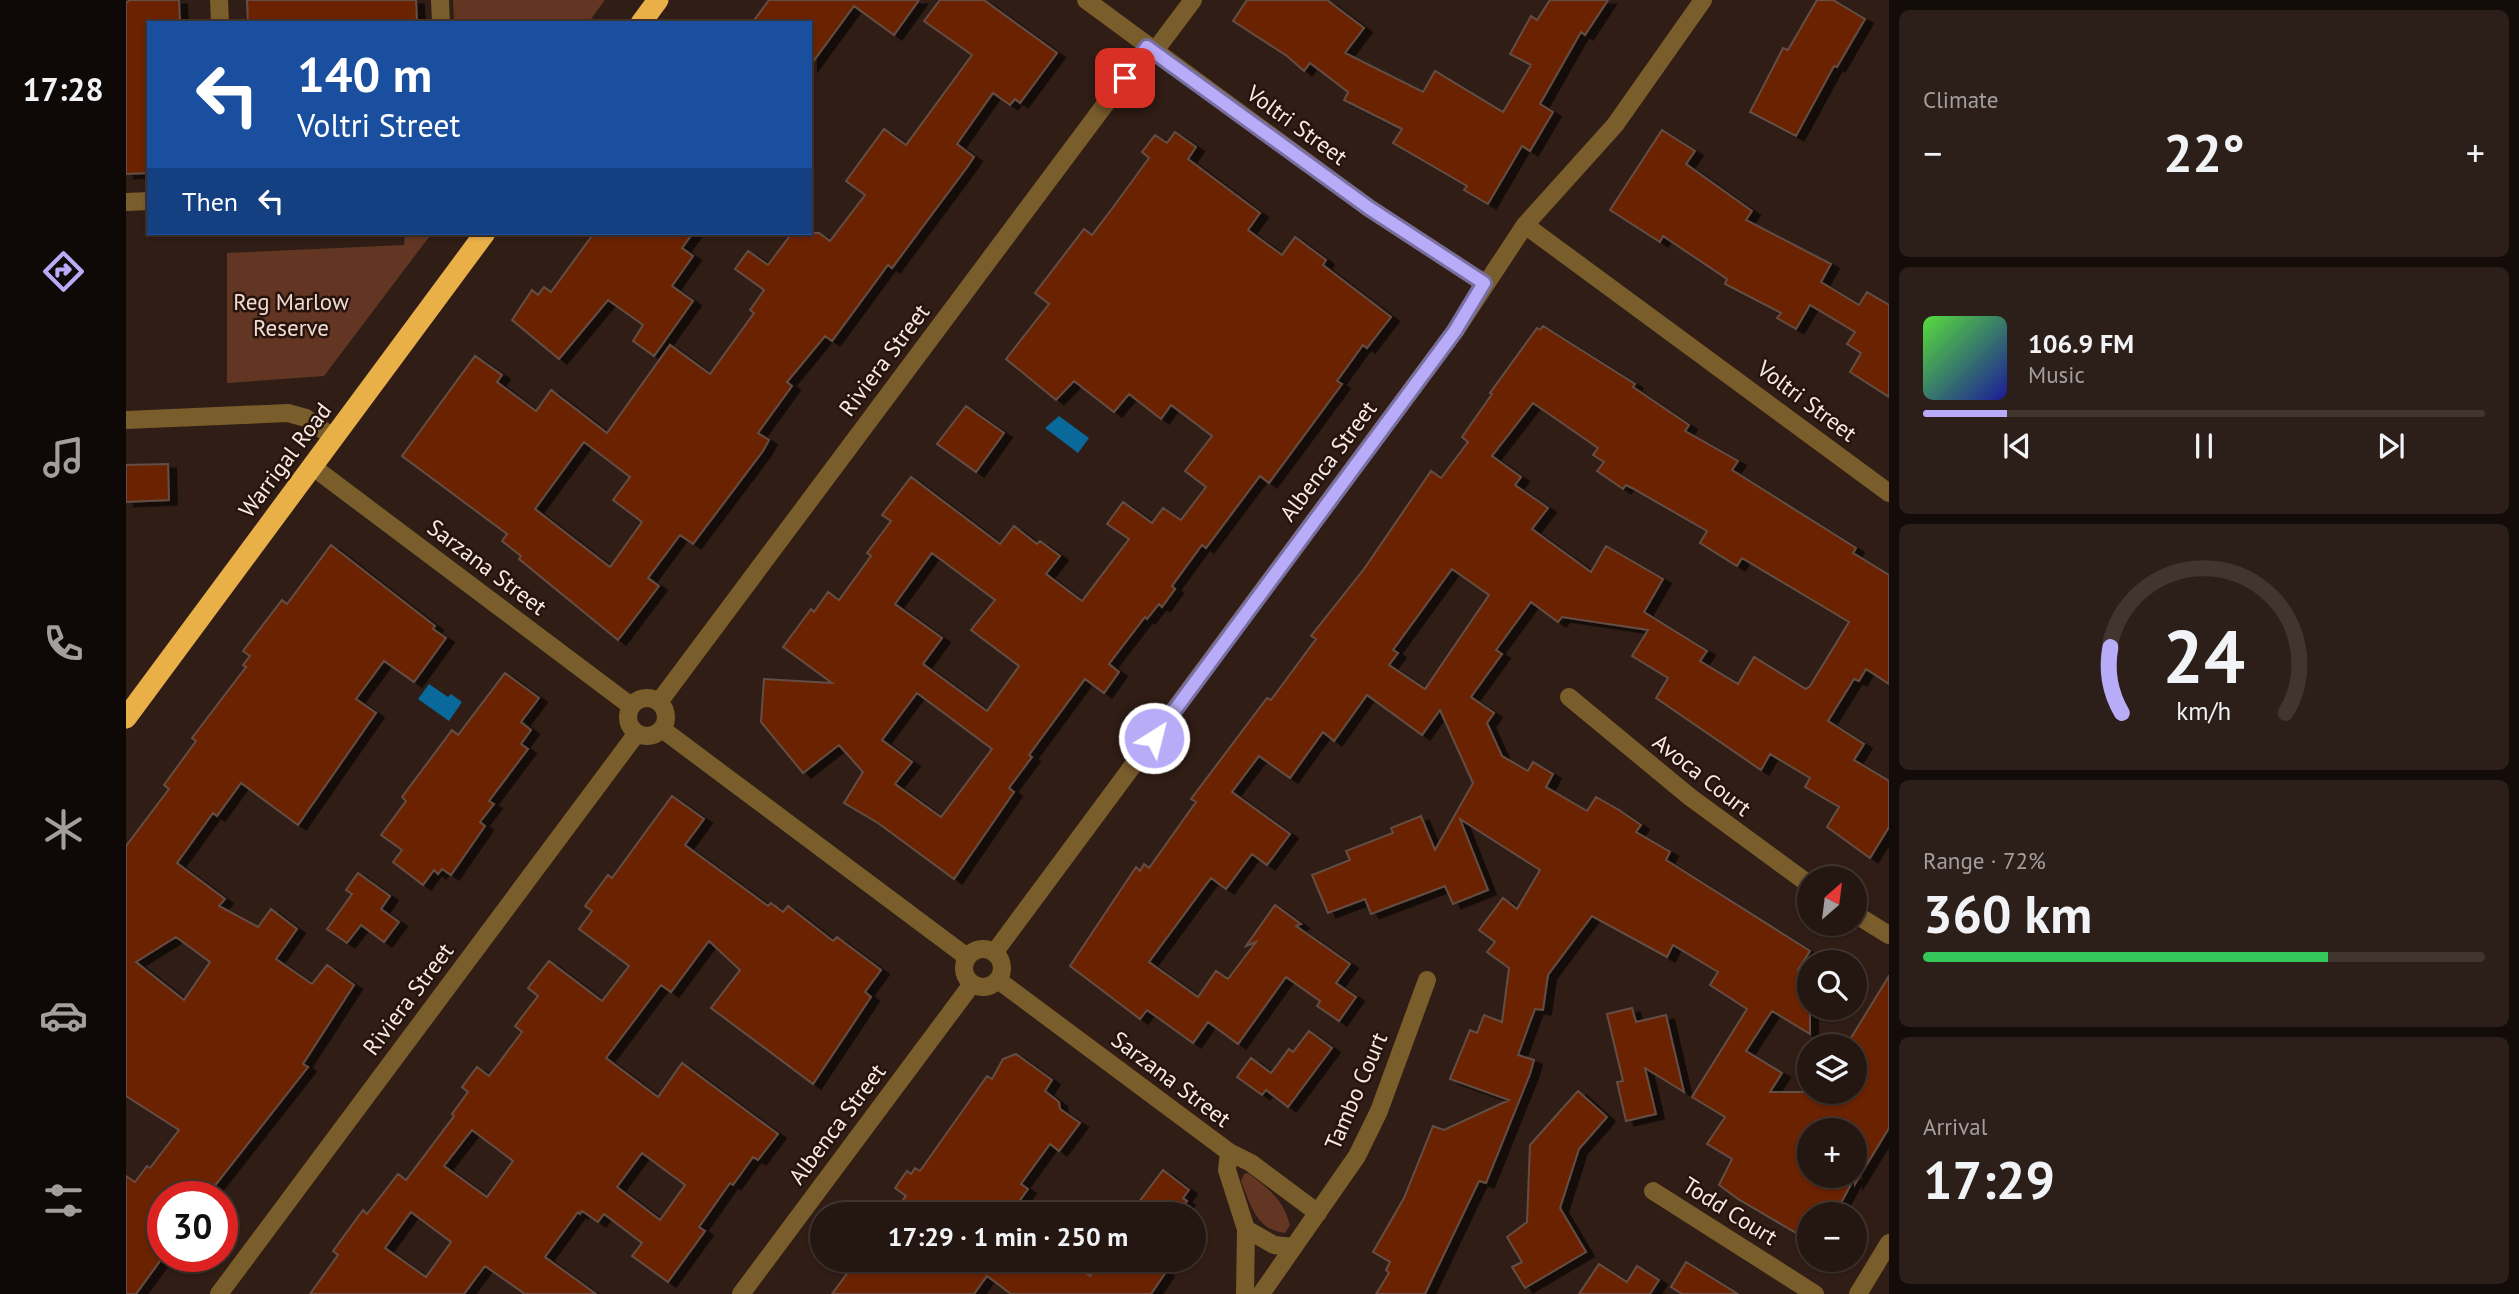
<!DOCTYPE html>
<html lang="en">
<head>
<meta charset="utf-8">
<style>
	:root { --surface:#241610; --page:#2c1f19; --text:#f1f3f6; --muted:#a39f9f; --line:#413530; --accent:#b8abf7 }
	body { margin:0; font-family:"PT Sans",sans-serif; background:var(--page); color:var(--text); height:100vh; display:flex; flex-direction:column; font-size:26px; white-space:nowrap }
	* { box-sizing:border-box; margin:0 }
	p { font-size:23px; color:var(--muted) }
	.icon { flex:none; width:38px; height:38px; fill:none; stroke:currentColor; stroke-width:2; stroke-linecap:round; stroke-linejoin:round }
	.map { position:relative; flex:1; overflow:hidden }
	.sheet { display:flex; flex-direction:column; gap:10px; padding:10px; background:#140c09; width:630px }
	.sheet>* { flex:none }
	.banner { position:absolute; left:21px; top:21px; width:665px; height:214px; border-radius:0px; box-shadow:0 2px 5px #0004,0 0 0 2px var(--line); background:#1a4fa0; color:#fff; overflow:hidden }
	.needle { width:46px; rotate:28deg }
	.tools { position:absolute; left:1671px; top:866px; display:grid; gap:14px }
	.tools a { display:grid; place-items:center; width:70px; height:70px; border-radius:50%; background:var(--surface); box-shadow:0 2px 5px #0004,0 0 0 2px var(--line); font-size:35px }
	.speed { position:absolute; left:21px; top:1181px; display:flex; gap:14px; font-size:35px; font-weight:700; text-align:center }
	.speed>* { display:grid; place-content:center; width:91px; height:91px; border-radius:50%; background:var(--surface); box-shadow:0 2px 5px #0004,0 0 0 2px var(--line); line-height:1 }
	.speed .limit { border:10px solid #d22; background:#fff; color:#111 }
	.pin { position:absolute; display:grid; place-items:center; width:60px; height:60px; color:#fff; margin:-30px; border-radius:14px; box-shadow:0 4px 10px #0006 }
	.me { position:absolute; width:77px; margin:-38px; rotate:36deg; stroke-linejoin:round; filter:drop-shadow(0 0 5px #0008) }
	.turn { display:flex; align-items:center; gap:24px; height:147px; padding:0 35px; font-size:32px }
	.turn .icon { width:91px; height:91px; stroke-width:2.5 }
	.turn b { display:block; font-size:49px; line-height:60px }
	.then { display:flex; align-items:center; height:66px; padding:0 35px; background:#0003; gap:14px; font-size:26px }
	.big { font-size:52px; font-weight:700; line-height:1.1 }
	.sheet .widget { flex:1; display:flex; flex-direction:column; justify-content:center; gap:10px; min-width:0; padding:0 24px; border-radius:10px; background:var(--page) }
	.sheet .dial { align-items:center; gap:0 }
	.dial svg { height:182px; overflow:visible; fill:none; stroke:var(--line); stroke-width:7; stroke-linecap:round; text-anchor:middle }
	.dial text { fill:var(--text); stroke:none }
	.song { display:flex; align-items:center; gap:21px }
	.cover { width:84px; height:84px; border-radius:10px; background:linear-gradient(135deg,hsl(110 70% 55%),hsl(240 70% 35%)) }
	.played { height:7px; border-radius:4px; background:linear-gradient(90deg,var(--accent) 15%,var(--line) 15%) }
	.keys { display:flex; justify-content:space-around; direction:ltr }
	.heat { display:flex; justify-content:space-between; align-items:center; font-size:38px; direction:ltr }
	.charge { height:10px; border-radius:5px; background:linear-gradient(90deg,#34c759 72%,var(--line) 0) }
	.trip { position:absolute; left:684px; top:1202px; width:396px; height:70px; border-radius:35px; background:var(--surface); box-shadow:0 2px 5px #0004,0 0 0 2px var(--line); font-weight:700; line-height:70px; text-align:center }
	main { display:flex; flex:1; min-height:0 }
	.menu { display:flex; flex-direction:column; width:126px; justify-content:space-around; align-items:center; background:#0e0906; color:var(--muted) }
	.menu .icon { width:49px; height:49px }
	.menu .current { color:var(--accent) }
	.menu b { font-size:32px; color:var(--text) }
	.map>svg:first-child { display:block }
	.green { fill:#623623 }
	.water { fill:#08699a }
	.building { fill:#6a2400; stroke:#634d44; stroke-width:2; fill-rule:evenodd; filter:url(#shadow) }
	.lines { fill:none; stroke-linecap:round; stroke-linejoin:round }
	.minor { stroke:#795d2b; stroke-width:18 }
	.highway { stroke:#e9b048; stroke-width:21 }
	.route-casing { stroke:#786fa1; stroke-width:18 }
	.route { stroke:#b8abf7; stroke-width:12 }
	.labels { text-anchor:middle; stroke-width:5; stroke-linejoin:round; paint-order:stroke }
	.street-label { font-size:23px; fill:#f7e9e4; stroke:#26140c }
	.park-label { font-size:23px; fill:#f1dad1; stroke:#26140c }
</style>
</head>
<body>
<main>
<nav class="menu">
<b>17:28</b>
<svg class="icon current" aria-label="directions" viewBox="0 0 24 24"><path d="M12 3l9 9-9 9-9-9zM9 14v-3h6M13 9l2 2-2 2"/></svg>
<svg class="icon" aria-label="music" viewBox="0 0 24 24"><path d="M9 18V5l10-2v13"/><circle cx="6" cy="18" r="3"/><circle cx="16" cy="16" r="3"/></svg>
<svg class="icon" aria-label="phone" viewBox="0 0 24 24"><path d="M5 4h4l2 5-3 2q2 4 5 5l2-3 5 2v4C11 20 4 13 5 4z"/></svg>
<svg class="icon" aria-label="climate" viewBox="0 0 24 24"><path d="M12 3v18M4 7l16 10M4 17L20 7"/></svg>
<svg class="icon" aria-label="car" viewBox="0 0 24 24"><path d="M5 17H2v-5l4-1 3-4h7l3 4 3 1v5h-3M9 17h6M6 11h13"/><circle cx="7" cy="17" r="2"/><circle cx="17" cy="17" r="2"/></svg>
<svg class="icon" aria-label="filters" viewBox="0 0 24 24"><path d="M4 7h16M4 17h16"/><circle cx="9" cy="7" r="2"/><circle cx="15" cy="17" r="2"/></svg>
</nav>
<div class="map">
<svg width="1763" height="1294" viewBox="0 0 1763 1294">
	<defs>
		<filter id="shadow"><feDropShadow dx="8" dy="4.5" stdDeviation="0" flood-color="#0009"/></filter>
	</defs>
	<rect width="100%" height="100%" fill="#301d15"/>
	<path class="green" d="M327 0H479L462 23H328Z
		M286 233H306L198 376 101 383V253L278 245 279 235Z
		M1122 1173C1143 1189 1157 1199 1164 1225L1159 1233C1130 1230 1125 1205 1115 1181L1118 1174Z"/>
	<path class="water" d="M933 416 963 438 952 453 919 428Z
		M303 684 322 697 325 694 336 702 323 721 292 699Z"/>
	<path class="building" d="M4 0H53L54 23H23V173L0 174V3Z
		M121 0H290L291 23H122Z
		M643 0H793L768 35 728 6 684 66V23H626Z
		M814 0H858L931 53 894 103 889 99 884 105 867 93 831 144 848 157 842 166 766 268 762 265 706 341 699 336 661 382 666 386 632 433 643 440 637 451 567 544 554 535 522 578 533 586 492 640 393 559 395 556 376 541 381 534 276 456 349 356 376 375 371 382 410 411 425 390 481 433 544 345 584 374 628 313 624 310 638 290 609 269 622 251 642 265 666 233H693L704 241 739 195 720 181 758 129 780 145 846 55 798 21ZM458 442 504 477 487 500 516 522 484 567 409 509Z
		M1121 0H1201L1238 28 1219 53 1297 92 1309 71 1377 112 1405 65 1384 54 1405 16 1411 20 1424 0H1482L1459 35 1455 32 1414 104 1427 112 1404 151 1396 146 1362 204 1338 190 1341 186 1267 143 1276 129 1218 100 1222 92 1184 63 1178 71 1161 56 1107 21Z
		M1691 0H1707L1739 19 1711 67 1708 66 1670 136 1624 112 1657 48 1662 50Z
		M1536 130 1569 151 1560 164 1626 211 1620 220 1705 264 1695 282 1733 305 1741 292 1763 305V397L1724 372 1735 353 1721 344 1729 332 1684 305 1670 329 1651 318 1655 313 1599 284 1601 279 1537 236 1534 242 1484 210Z
		M1049 132 1070 147 1062 159 1134 213 1122 230 1156 255 1169 237 1200 260 1197 265 1265 317 1241 348 1237 345 1211 381 1216 384 1143 483 1134 476 1080 548 1076 545 1046 586 1049 589 1036 607 1033 604 1021 619 1019 617 983 664 993 672 978 693 959 679 903 755 906 757 883 788 888 792 828 879 752 823 718 803 737 772 713 745 677 773 635 722 638 679 706 683 657 647 685 609 688 612 702 592 713 600 745 556 741 553 765 521 756 515 785 477 874 544 888 526 911 544 914 541 934 556 920 574 956 601 1003 539 981 524 997 502 1026 523 1037 508 1055 520 1080 487 1059 471 1086 436 1045 405 1035 419 1003 394 988 412 948 381 930 400 880 359 923 304 909 293 958 229 966 235 988 206 1023 158 1016 152 1029 135 1041 143ZM806 553 869 600 845 630 893 666 861 711 797 664 816 638 769 604ZM791 693 866 749 815 817 769 784 786 762 756 740Z
		M468 233H567L556 248 567 256 546 286 567 301 528 356 507 341 517 325 482 300 433 359 386 320 406 290 412 295 418 287 425 292Z
		M1417 326 1509 384 1507 387 1563 425 1559 431 1612 461 1606 470 1730 548 1727 553 1763 575V684L1740 669 1733 681 1728 679 1702 721 1738 744 1728 760 1763 781V827L1744 858 1701 827 1713 807 1679 787 1684 778 1644 754 1635 770 1530 698 1542 678 1506 656 1522 630 1436 617 1432 622 1405 602 1370 650 1376 654 1345 697 1368 713 1361 723 1376 756 1402 771 1407 762 1427 774 1420 787 1461 811 1470 797 1493 810 1515 825 1510 832 1544 852 1540 860 1684 951 1672 970 1684 977V1034L1646 1011 1620 1051 1656 1073 1644 1092H1729V1046H1720L1763 976V1128L1729 1184V1177L1709 1214H1684V1241L1612 1199 1593 1185 1606 1159 1581 1144 1599 1117 1566 1097 1621 1009 1584 985 1592 972 1547 945 1541 957 1466 916 1422 975 1417 1010 1409 1009 1392 1055 1408 1060 1404 1074 1360 1183 1353 1181 1299 1294H1250L1263 1273 1260 1270 1264 1262 1247 1252 1278 1198 1307 1126 1318 1130 1383 1100 1324 1079 1344 1030 1351 1033 1358 1015 1376 1022 1383 968 1361 952 1369 942 1353 930 1377 898 1391 909 1414 870 1334 819 1362 890 1327 904 1319 886 1245 914 1239 899 1202 913 1186 875 1224 860 1220 851 1267 833 1265 828 1295 816 1309 850 1347 783 1314 710 1296 735 1241 695 1208 741 1197 732 1164 778 1133 756 1106 792 1164 834 1141 865 1126 854 1100 889 1085 878 1023 962 1072 997 1090 971 1102 979 1130 942 1120 946 1149 905 1175 924 1170 926 1224 964 1210 983 1230 997 1213 1021 1191 1006 1194 1001 1160 977 1112 1044 1082 1022 1067 1043 1021 1010 1014 1019 944 966 1010 867 1014 871 1018 864 1023 868 1070 802 1065 799 1141 698 1145 700 1190 639 1185 636 1238 569 1305 471 1315 478 1342 442 1336 437 1366 394 1364 393 1411 328 1414 330ZM1407 403 1472 448 1467 455 1478 462 1471 471 1497 489 1500 485 1506 488 1581 531 1574 543 1611 566 1616 558 1723 622 1684 686 1680 689 1628 657 1612 684 1574 661 1581 651 1518 612 1537 579 1480 546 1465 572 1406 529 1422 508 1389 485 1395 477 1366 456ZM1326 569 1363 595 1299 689 1263 665 1272 653 1267 650ZM1684 1130H1729V1176H1684Z
		M840 406 878 433 850 472 811 444Z
		M42 464 43 500 0 502V465Z
		M205 545 309 626 307 629 320 638 288 682 258 661 230 699 250 713 172 825 115 783 91 816 87 813 51 863 99 899 93 906 132 927 145 909 171 929 150 959 186 984 201 965 228 985 177 1064 182 1067 80 1197H37V1257L10 1294H0V1176L9 1182 21 1166 24 1168 53 1130 0 1096V846L43 789 38 785 70 741 66 738 120 667 117 665 124 656 117 651 156 600 161 604ZM50 937 84 962 58 1000 10 962Z
		M379 673 413 698 395 722 405 730 395 744 402 749 363 801 368 804 354 822 359 826 325 875 316 869 312 874 308 870 297 885 267 862 276 850 255 835 280 801 276 797 326 730 332 735Z
		M546 796 578 819 559 845 642 906 645 903 657 912 662 906 707 941 711 937 755 970 739 992 745 997 687 1084 585 1008 614 970 583 941 545 992 535 985 480 1058 532 1097 556 1063 652 1134 632 1160 627 1157 607 1185 604 1183 573 1227 579 1231 542 1282 506 1256 516 1243 478 1214 472 1222 456 1211 454 1214 452 1212 419 1257 470 1294H399L359 1266 338 1294H184L212 1255 207 1251 237 1210 241 1214 272 1174 280 1180 328 1116 326 1114 342 1092 336 1087 351 1067 363 1076 396 1032 389 1026 412 996 402 988 423 961 476 1001 503 966 453 929 466 911 459 906 482 875 486 878ZM346 1130 387 1161 361 1197 318 1166ZM516 1153 559 1185 534 1220 491 1187ZM285 1212 325 1242 300 1277 259 1248Z
		M232 873 264 896 255 909 273 922 258 942 235 925 221 943 201 929 226 894 220 890Z
		M1506 1008 1510 1022 1540 1015 1558 1092 1519 1068 1530 1114 1500 1121 1491 1082 1497 1081 1481 1014Z
		M1183 1031 1206 1048 1162 1107 1140 1090 1136 1095 1111 1077 1125 1058 1145 1073 1163 1049 1167 1052Z
		M890 1054 926 1080 919 1091 933 1102 934 1109 954 1123 933 1151 924 1144 895 1184 902 1189 884 1214H766L780 1196 769 1188 781 1171 785 1174 789 1168 794 1171 861 1076 866 1079 877 1059Z
		M1452 1091 1481 1117 1453 1149 1434 1208 1460 1252 1399 1288 1386 1267 1396 1262 1381 1237 1401 1222 1404 1145Z
		M1037 1170 1063 1190 1057 1198 1061 1201 1051 1214H1004Z
		M731 1260H943L964 1276 975 1260H1043L1036 1269 1040 1272 1025 1294H885L861 1276 848 1294H706Z
		M1560 1262 1570 1268 1612 1294H1556L1545 1287Z
		M1473 1264 1501 1282 1511 1266 1533 1280 1524 1294H1453Z"/>
	<g class="lines">
		<path class="minor" d="M93 0 94 23
			M314 0 315 23
			M960 0 1243 208 1358 283
			M1028 52 1067 0
			M0 202 23 201
			M1399 225 1763 493
			M0 420 162 413 180 418 208 438 216 428
			M187 467 505 706
			M1443 697 1564 797 1684 885
			M502 717a19 19 0 1 1 38 0a19 19 0 1 1-38 0Z
			M533 702 1022 47
			M536 729 841 957
			M1729 914 1763 935
			M838 968a19 19 0 1 1 38 0a19 19 0 1 1-38 0Z
			M868 953 1329 331 1399 225 1489 125 1577 0
			M872 980 1103 1152 1125 1163 1192 1213
			M1103 1152 1101 1170 1120 1229 1119 1294
			M1527 1191 1689 1294
			M1120 1229 1148 1245 1168 1247
			M93 1294 511 733
			M615 1294 846 984
			M1135 1294 1231 1156 1253 1111 1301 980
			M1732 1294 1763 1243"/>
		<path class="highway" d="M515 23 532 0
			M0 718 359 233"/>
	</g>
	<g class="lines">
		<g class="route-casing">
			<path id="route" d="M999 78 1021 47 1243 208 1358 283 1329 331 1028 738"/>
		</g>
		<use href="#route" class="route"/>
	</g>
	<g class="labels">
		<g class="street-label">
			<text transform="translate(1171 125) rotate(36)" y="8">Voltri Street</text>
			<text transform="translate(758 360) rotate(-53)" y="8">Riviera Street</text>
			<text transform="translate(1681 401) rotate(37)" y="8">Voltri Street</text>
			<text transform="translate(159 460) rotate(-53)" y="8">Warrigal Road</text>
			<text transform="translate(1202 461) rotate(-53)" y="8">Albenca Street</text>
			<text transform="translate(361 567) rotate(37)" y="8">Sarzana Street</text>
			<text transform="translate(1576 775) rotate(38)" y="8">Avoca Court</text>
			<text transform="translate(282 999) rotate(-53)" y="8">Riviera Street</text>
			<text transform="translate(1045 1079) rotate(37)" y="8">Sarzana Street</text>
			<text transform="translate(1230 1091) rotate(-67)" y="8">Tambo Court</text>
			<text transform="translate(711 1124) rotate(-53)" y="8">Albenca Street</text>
			<text transform="translate(1604 1211) rotate(32)" y="8">Todd Court</text>
		</g>
		<g class="park-label">
			<text x="165" y="310">Reg Marlow<tspan x="165" dy="26">Reserve</tspan></text>
		</g>
	</g>
</svg>
<div class="tools">
<a><svg class="needle" viewBox="-14 -14 28 28"><path d="M0-13l5 13h-10z" fill="#e53935"/><path d="M0 13l5-13h-10z" fill="#a39f9f"/></svg></a>
<a><svg class="icon" aria-label="search" viewBox="0 0 24 24"><circle cx="10" cy="10" r="6"/><path d="M15 15l6 6"/></svg></a>
<a><svg class="icon" aria-label="layers" viewBox="0 0 24 24"><path d="M12 4l9 5-9 5-9-5zM3 14l9 5 9-5"/></svg></a>
<a>+</a>
<a>−</a>
</div>
<div class="speed"><div class="limit">30</div></div>
<div class="pin" style="left:999px;top:78px;background:#d93025"><svg class="icon" aria-label="arrive" viewBox="0 0 24 24"><path d="M6 21V4h12l-3 4 3 4H6"/></svg></div>
<svg class="me" style="left:1028px;top:738px" viewBox="-20 -20 40 40"><circle r="17" fill="#b8abf7" stroke="#fff" stroke-width="3"/><path d="M0-11L8 9 0 5-8 9z" fill="#fff"/></svg>
<div class="trip">17:29 · 1 min · 250 m</div>
<div class="banner">
<div class="turn"><svg class="icon" aria-label="left" viewBox="0 0 24 24"><path d="M17 20v-9H6M10 6l-5 5 5 5"/></svg><div><b>140 m</b>Voltri Street</div></div>
<div class="then">Then<svg class="icon" aria-label="left" viewBox="0 0 24 24"><path d="M17 20v-9H6M10 6l-5 5 5 5"/></svg></div>
</div>
</div>
<section class="sheet">
<div class="widget"><p>Climate</p>
<div class="heat"><a>−</a><b class="big">22°</b><a>+</a></div>
</div>
<div class="widget">
<div class="song"><i class="cover"></i><div><b>106.9 FM</b><p>Music</p></div></div>
<div class="played"></div>
<div class="keys"><svg class="icon" aria-label="previous" viewBox="0 0 24 24"><path d="M18 5L8 12l10 7zM5 5v14"/></svg><svg class="icon" aria-label="pause" viewBox="0 0 24 24"><path d="M8 5v14M16 5v14"/></svg><svg class="icon" aria-label="next" viewBox="0 0 24 24"><path d="M6 5l10 7-10 7zM19 5v14"/></svg></div>
</div>
<div class="widget dial"><svg viewBox="0 0 100 80">
<path d="M14 69A42 42 0 1 1 86 69"/>
<path d="M14 69A42 42 0 0 1 9 40" stroke="#b8abf7"/>
<text x="50" y="56" font-size="32" font-weight="700">24</text>
<text x="50" y="72" font-size="11">km/h</text>
</svg></div>
<div class="widget"><p>Range · 72%</p><b class="big">360 km</b><div class="charge"></div></div>
<div class="widget"><p>Arrival</p><b class="big">17:29</b></div>
</section>
</main>
</body>
</html>
